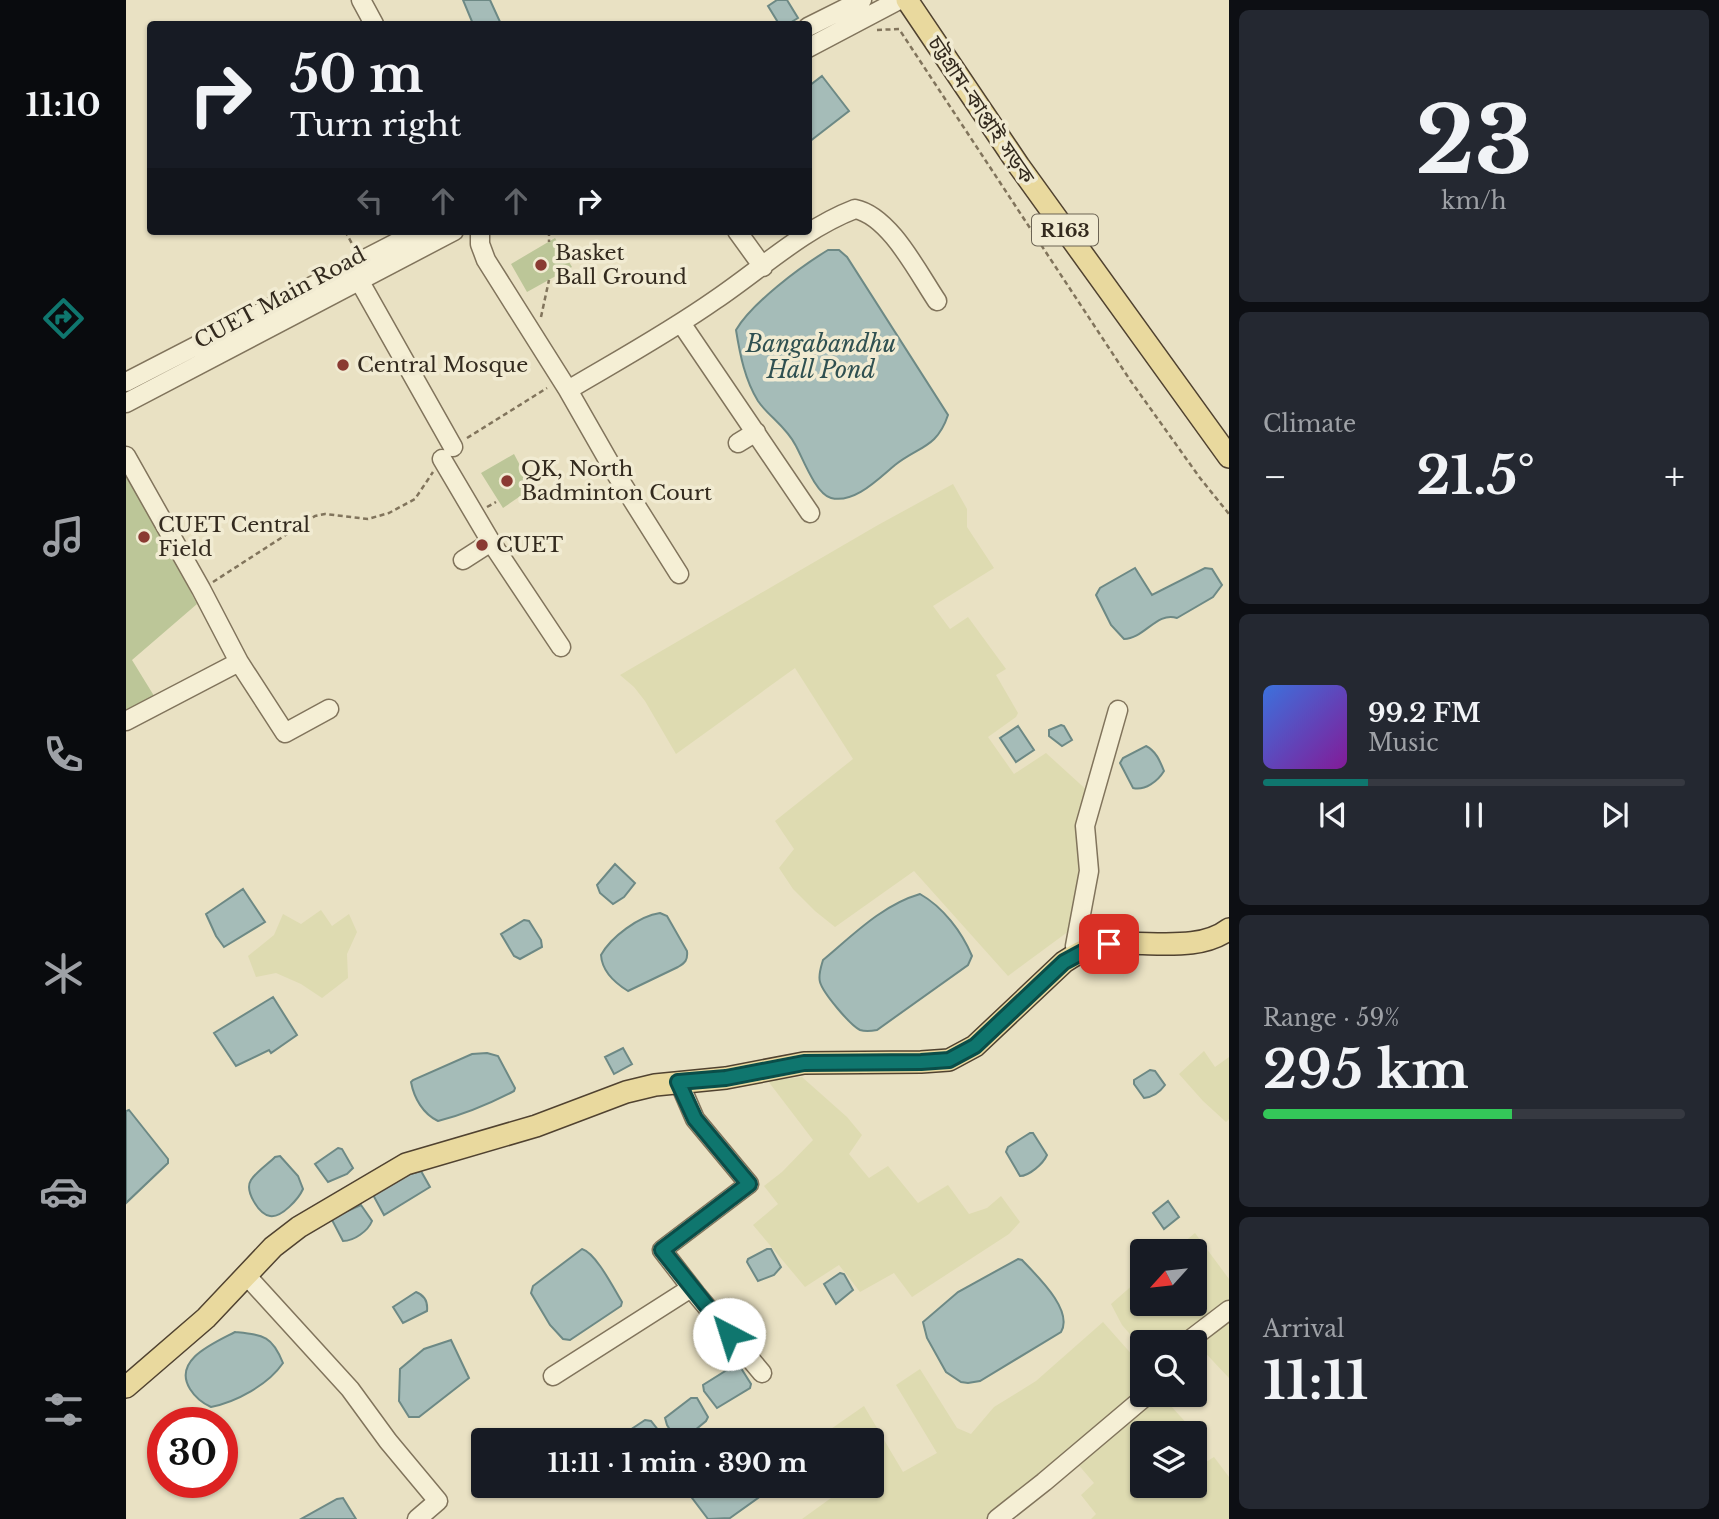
<!DOCTYPE html>
<html lang="en">
<head>
<meta charset="utf-8">
<style>
	:root { --surface:#171b24; --page:#242831; --text:#f1f3f6; --muted:#9ea1a6; --line:#363941; --accent:#0f766e }
	body { margin:0; font-family:"Libre Baskerville","Noto Sans Bengali",serif; background:var(--page); color:var(--text); height:100vh; display:flex; flex-direction:column; font-size:26px; white-space:nowrap }
	* { box-sizing:border-box; margin:0 }
	p { font-size:23px; color:var(--muted) }
	.icon { flex:none; width:38px; height:38px; fill:none; stroke:currentColor; stroke-width:2; stroke-linecap:round; stroke-linejoin:round }
	.map { position:relative; flex:1; overflow:hidden }
	.panel { display:flex; flex-direction:column; gap:10px; padding:10px; background:#0d0f14; width:490px }
	.panel>* { flex:none }
	.top-card { position:absolute; left:21px; top:21px; width:665px; height:214px; border-radius:7px; box-shadow:0 2px 5px #0004; background:#171b24; color:var(--text); overflow:hidden }
	.needle { width:46px; rotate:243deg }
	.buttons { position:absolute; left:1004px; top:1239px; display:grid; gap:14px }
	.buttons a { display:grid; place-items:center; width:77px; height:77px; border-radius:7px; background:var(--surface); box-shadow:0 2px 5px #0004; font-size:35px }
	.speed { position:absolute; left:21px; top:1407px; display:flex; gap:14px; font-size:35px; font-weight:700; text-align:center }
	.speed>* { display:grid; place-content:center; width:91px; height:91px; border-radius:50%; background:var(--surface); box-shadow:0 2px 5px #0004; line-height:1 }
	.speed .limit { border:10px solid #d22; background:#fff; color:#111 }
	.pin { position:absolute; display:grid; place-items:center; width:60px; height:60px; color:#fff; margin:-30px; border-radius:14px; box-shadow:0 4px 10px #0006 }
	.me { position:absolute; width:77px; margin:-38px; rotate:320deg; stroke-linejoin:round; filter:drop-shadow(0 0 5px #0008) }
	.turn { display:flex; align-items:center; gap:24px; height:147px; padding:0 28px; font-size:32px }
	.turn .icon { width:91px; height:91px; stroke-width:2.5 }
	.turn b { display:block; font-size:49px; line-height:60px }
	.lanes { display:flex; align-items:center; height:66px; padding:0 28px; background:#0003; justify-content:center; gap:35px; direction:ltr }
	.lanes .off { opacity:.35 }
	.big { font-size:52px; font-weight:700; line-height:1.1 }
	.panel .card { flex:1; display:flex; flex-direction:column; justify-content:center; gap:10px; min-width:0; padding:0 24px; border-radius:10px; background:var(--page) }
	.panel .dial { align-items:center; gap:0 }
	.dial b { font-size:91px; line-height:1 }
	.song { display:flex; align-items:center; gap:21px }
	.cover { width:84px; height:84px; border-radius:10px; background:linear-gradient(135deg,hsl(220 70% 55%),hsl(290 70% 35%)) }
	.played { height:7px; border-radius:4px; background:linear-gradient(90deg,var(--accent) 25%,var(--line) 25%) }
	.keys { display:flex; justify-content:space-around; direction:ltr }
	.heat { display:flex; justify-content:space-between; align-items:center; font-size:38px; direction:ltr }
	.charge { height:10px; border-radius:5px; background:linear-gradient(90deg,#34c759 59%,var(--line) 0) }
	.trip { position:absolute; left:345px; top:1428px; width:413px; height:70px; border-radius:7px; background:var(--surface); box-shadow:0 2px 5px #0004; font-weight:700; line-height:70px; text-align:center }
	main { display:flex; flex:1; min-height:0 }
	.tab-bar { display:flex; flex-direction:column; width:126px; justify-content:space-around; align-items:center; background:#090b0e; color:var(--muted) }
	.tab-bar .icon { width:49px; height:49px }
	.tab-bar .on { color:var(--accent) }
	.tab-bar b { font-size:32px; color:var(--text) }
	.map>svg:first-child { display:block }
	.farmland { fill:#dedbb1 }
	.green { fill:#bcc698 }
	.water { fill:#a5bcb8; stroke:#6d8985; stroke-width:2 }
	.lines { fill:none; stroke-linecap:round; stroke-linejoin:round }
	.minor-casing { stroke:#81745c; stroke-width:21 }
	.major-casing { stroke:#504230; stroke-width:24 }
	.path { stroke:#81745c; stroke-width:2.5; stroke-dasharray:5 3.5; stroke-linecap:butt }
	.minor { stroke:#f5efd5; stroke-width:18 }
	.major { stroke:#e9d99e; stroke-width:21 }
	.route-casing { stroke:#0a4d48; stroke-width:18 }
	.route { stroke:#0f766e; stroke-width:12 }
	.poi-dot { fill:#8a3a32; stroke:#f1ebd2; stroke-width:2.5 }
	.labels { text-anchor:middle; stroke-width:7; stroke-linejoin:round; paint-order:stroke }
	.shield { fill:#f1ebd2; stroke:#6c6454; stroke-width:2 }
	.shield-label { font-size:19px; font-weight:bold; fill:#332a1e }
	.street-label { font-size:21px; fill:#332a1e; stroke:#f1ebd2 }
	.poi-label { font-size:21px; fill:#332a1e; stroke:#f1ebd2; text-anchor:start }
	.water-label { font-size:23px; font-style:italic; fill:#2f5051; stroke:#f1ebd2 }
</style>
</head>
<body>
<main>
<nav class="tab-bar">
<b>11:10</b>
<svg class="icon on" aria-label="directions" viewBox="0 0 24 24"><path d="M12 3l9 9-9 9-9-9zM9 14v-3h6M13 9l2 2-2 2"/></svg>
<svg class="icon" aria-label="music" viewBox="0 0 24 24"><path d="M9 18V5l10-2v13"/><circle cx="6" cy="18" r="3"/><circle cx="16" cy="16" r="3"/></svg>
<svg class="icon" aria-label="phone" viewBox="0 0 24 24"><path d="M5 4h4l2 5-3 2q2 4 5 5l2-3 5 2v4C11 20 4 13 5 4z"/></svg>
<svg class="icon" aria-label="climate" viewBox="0 0 24 24"><path d="M12 3v18M4 7l16 10M4 17L20 7"/></svg>
<svg class="icon" aria-label="car" viewBox="0 0 24 24"><path d="M5 17H2v-5l4-1 3-4h7l3 4 3 1v5h-3M9 17h6M6 11h13"/><circle cx="7" cy="17" r="2"/><circle cx="17" cy="17" r="2"/></svg>
<svg class="icon" aria-label="filters" viewBox="0 0 24 24"><path d="M4 7h16M4 17h16"/><circle cx="9" cy="7" r="2"/><circle cx="15" cy="17" r="2"/></svg>
</nav>
<div class="map">
<svg width="1103" height="1519" viewBox="0 0 1103 1519">
	<rect width="100%" height="100%" fill="#e9e1c3"/>
	<path class="farmland" d="M827 484 841 509V527L868 568 807 606 824 629 842 617 880 669 870 675 892 713 890 717 862 737 888 774 920 753 964 793 959 856 947 928 882 976 788 871 709 927 689 911 667 889 653 868 668 849 649 821 727 759 669 668 550 754 519 701 508 687 494 675 752 525Z
		M195 910 206 926 223 914 231 932 221 954 222 978 196 998 175 984 150 973 130 977 122 956 148 935 157 914 175 924Z
		M1078 1051 1089 1067 1103 1057V1119L1100 1122 1077 1101 1053 1074Z
		M676 1077 721 1117 736 1135 723 1154 743 1178 762 1166 792 1203 822 1185 843 1214 861 1208 875 1196 894 1222 883 1234 786 1297 768 1273 734 1292 713 1265 679 1287 627 1225 652 1204 638 1186 656 1172 687 1140 642 1081Z
		M1069 1233 1103 1279V1306L1054 1342H1017V1349L996 1325 985 1304 1017 1276V1304H1069V1251H1047Z
		M1103 1317V1378L1070 1343Z
		M977 1322 1017 1367V1390L862 1519H676L712 1493 708 1486H746V1440H689L738 1406 777 1472 811 1453 770 1385 794 1369 831 1428 845 1434 868 1407 910 1381Z
		M1030 1395H1035L1064 1427 1056 1433H1017V1486H1069V1469L1088 1457 1103 1477V1519H965L970 1514 955 1495 968 1483 950 1462Z"/>
	<path class="green" d="M429 238 446 267 401 292 385 264Z
		M388 454 406 488 377 508 355 473Z
		M0 469 71 604 6 660 33 704 0 720Z"/>
	<path class="water" d="M337 0H364L375 24H347Z
		M651 0H661L672 18 662 24H653L642 6Z
		M696 76 723 111 683 142V86Z
		M702 250H713L721 257 822 415C811 448 793 446 769 465 753 478 729 504 705 498 690 494 677 459 670 446 660 426 642 416 632 401 619 380 614 355 610 330 626 303 674 267 702 250Z
		M1009 568 1026 595 1079 568 1086 569 1096 585 1087 597 1051 618C1031 611 1018 639 998 639L985 625 970 595 974 588Z
		M935 725 938 726 946 740 936 746 923 736V730Z
		M892 726 908 750 890 762 874 738Z
		M1020 746C1030 751 1034 761 1038 771 1032 781 1019 791 1007 788L994 763 997 758Z
		M489 864 509 883 498 897 487 904 474 893 471 885Z
		M117 889 139 922 98 947 90 936 80 914Z
		M794 894C817 907 836 932 846 956L842 965 751 1030C746 1031 740 1032 734 1030 724 1025 697 993 694 982 692 975 695 967 697 960 727 935 756 905 794 894Z
		M534 913 541 916 561 951C562 960 559 963 552 967L502 991C489 983 476 971 475 955 485 937 513 916 534 913Z
		M398 920 403 921 415 940 416 947 394 959 388 956 375 934Z
		M147 997 171 1035 145 1053 143 1050 110 1066 88 1033Z
		M497 1048 506 1064 488 1074 479 1057Z
		M361 1053 372 1056 389 1088 388 1091C363 1104 339 1114 312 1121 297 1114 288 1098 285 1082L287 1080 346 1054Z
		M1024 1070 1029 1071 1039 1085C1034 1092 1027 1097 1018 1098L1008 1084V1080Z
		M3 1110 42 1159V1163L0 1203V1111Z
		M904 1133H907L921 1155C917 1164 903 1176 894 1176L880 1152 882 1147Z
		M212 1148 216 1149 227 1168 221 1174 202 1182 189 1164Z
		M154 1156 172 1176 177 1189C173 1198 156 1218 144 1216 133 1214 118 1191 125 1180 130 1172 142 1164 149 1157Z
		M295 1171 304 1187 258 1215 246 1193 284 1174Z
		M1042 1201 1053 1217 1038 1229 1027 1213Z
		M235 1205 246 1221C242 1231 228 1241 217 1241L206 1220 210 1216Z
		M456 1249C470 1253 488 1289 496 1302L495 1306 444 1340 437 1339 424 1325 405 1293 407 1286Z
		M641 1249H645L655 1267 648 1275 632 1281 621 1262 622 1259Z
		M892 1259 896 1260C910 1275 948 1310 935 1332L854 1381 842 1383 835 1382 820 1372 801 1338 797 1322 832 1292Z
		M714 1273 718 1274 727 1290 710 1304 698 1284Z
		M290 1292C298 1295 302 1302 301 1311L277 1323 267 1307Z
		M109 1332C137 1335 146 1335 157 1363 142 1385 110 1402 85 1407 76 1403 69 1397 64 1389 46 1360 88 1343 109 1332Z
		M325 1340 343 1378 293 1417H283L273 1401 274 1369 298 1349Z
		M609 1365H613L625 1384 624 1388 591 1408 578 1391 577 1385Z
		M565 1398H571L582 1417 580 1421 557 1440 550 1439 541 1425 539 1418Z
		M519 1420 525 1421 540 1440H489Z
		M557 1486H649L604 1518 582 1519Z
		M217 1498 230 1519H175L211 1499Z"/>
	<g class="lines">
		<g class="minor-casing">
			<path id="minor" d="M235 0 248 24
				M682 27 736 0
				M682 48 773 0
				M354 231V244L360 260 442 390C491 361 542 333 589 300 635 269 677 229 729 209 764 216 792 273 811 301
				M611 231 637 267
				M234 282 327 447
				M555 323 684 513
				M0 382 293 231
				M442 390 490 474 553 574
				M0 403 328 231
				M612 443 630 432
				M0 456 75 589 113 662 0 721
				M316 459 365 542 435 647
				M337 560 365 542
				M113 662 159 733 203 709
				M951 954 949 946 963 871 959 826 992 710
				M553 1082 569 1119 623 1184 536 1250 570 1294 636 1373
				M120 1275 224 1389 262 1441 312 1501 291 1519
				M1061 1342 1103 1310
				M427 1376 565 1288
				M871 1519 918 1482 1021 1395"/>
		</g>
		<g class="major-casing">
			<path id="major" d="M781 0 893 166 1103 457
				M0 1387 80 1318 147 1247 173 1227 280 1164 410 1126 500 1092 529 1085 600 1078 678 1063 795 1062 823 1060 849 1046 938 962C947 956 957 950 967 947 1009 936 1068 956 1103 929"/>
		</g>
		<path class="path" d="M751 30 773 29 1004 380 1074 478 1103 514
			M219 231 229 249
			M423 231V242
			M415 317 423 280
			M341 438 421 388
			M361 507 370 502
			M87 582 189 516 199 514 242 519 263 513 289 499 307 472"/>
		<use href="#minor" class="minor"/>
		<use href="#major" class="major"/>
	</g>
	<g class="lines">
		<g class="route-casing">
			<path id="route" d="M603 1334 536 1250 623 1184 569 1119 552 1082 600 1078 678 1063 795 1062 823 1060 849 1046 938 962 966 947 983 944"/>
		</g>
		<use href="#route" class="route"/>
	</g>
	<g class="poi-dot">
		<circle cx="415" cy="265" r="7"/>
		<circle cx="217" cy="365" r="7"/>
		<circle cx="381" cy="481" r="7"/>
		<circle cx="18" cy="537" r="7"/>
		<circle cx="356" cy="545" r="7"/>
	</g>
	<g class="labels">
		<rect class="shield" x="906" y="214.5" width="66" height="31" rx="5"/>
		<g class="shield-label">
			<text x="939" y="237">R163</text>
		</g>
		<g class="street-label">
			<text transform="translate(855 110) rotate(56)" y="7">চট্টগ্রাম-কাপ্তাই সড়ক</text>
			<text transform="translate(154 298) rotate(-28)" y="7">CUET Main Road</text>
		</g>
		<g class="poi-label">
			<text x="429" y="260">Basket<tspan x="429" dy="24">Ball Ground</tspan></text>
			<text x="231" y="372">Central Mosque</text>
			<text x="395" y="476">QK, North<tspan x="395" dy="24">Badminton Court</tspan></text>
			<text x="32" y="532">CUET Central<tspan x="32" dy="24">Field</tspan></text>
			<text x="370" y="552">CUET</text>
		</g>
		<g class="water-label">
			<text x="695" y="352">Bangabandhu<tspan x="695" dy="26">Hall Pond</tspan></text>
		</g>
	</g>
</svg>
<div class="buttons">
<a><svg class="needle" viewBox="-14 -14 28 28"><path d="M0-13l5 13h-10z" fill="#e53935"/><path d="M0 13l5-13h-10z" fill="#9ea1a6"/></svg></a>
<a><svg class="icon" aria-label="search" viewBox="0 0 24 24"><circle cx="10" cy="10" r="6"/><path d="M15 15l6 6"/></svg></a>
<a><svg class="icon" aria-label="layers" viewBox="0 0 24 24"><path d="M12 4l9 5-9 5-9-5zM3 14l9 5 9-5"/></svg></a>
</div>
<div class="speed"><div class="limit">30</div></div>
<div class="pin" style="left:983px;top:944px;background:#d93025"><svg class="icon" aria-label="arrive" viewBox="0 0 24 24"><path d="M6 21V4h12l-3 4 3 4H6"/></svg></div>
<svg class="me" style="left:603px;top:1334px" viewBox="-20 -20 40 40"><circle r="19" fill="#fff"/><path d="M0-13L10 11 0 6-10 11z" fill="#0f766e"/></svg>
<div class="trip">11:11 · 1 min · 390 m</div>
<div class="top-card">
<div class="turn"><svg class="icon" aria-label="right" viewBox="0 0 24 24"><path d="M7 20v-9h11M14 6l5 5-5 5"/></svg><div><b>50 m</b>Turn right</div></div>
<div class="lanes"><svg class="icon off" aria-label="left" viewBox="0 0 24 24"><path d="M17 20v-9H6M10 6l-5 5 5 5"/></svg><svg class="icon off" aria-label="ahead" viewBox="0 0 24 24"><path d="M12 20V5M6 11l6-6 6 6"/></svg><svg class="icon off" aria-label="ahead" viewBox="0 0 24 24"><path d="M12 20V5M6 11l6-6 6 6"/></svg><svg class="icon" aria-label="right" viewBox="0 0 24 24"><path d="M7 20v-9h11M14 6l5 5-5 5"/></svg></div>
</div>
</div>
<section class="panel">
<div class="card dial"><b>23</b><p>km/h</p></div>
<div class="card"><p>Climate</p>
<div class="heat"><a>−</a><b class="big">21.5°</b><a>+</a></div>
</div>
<div class="card">
<div class="song"><i class="cover"></i><div><b>99.2 FM</b><p>Music</p></div></div>
<div class="played"></div>
<div class="keys"><svg class="icon" aria-label="previous" viewBox="0 0 24 24"><path d="M18 5L8 12l10 7zM5 5v14"/></svg><svg class="icon" aria-label="pause" viewBox="0 0 24 24"><path d="M8 5v14M16 5v14"/></svg><svg class="icon" aria-label="next" viewBox="0 0 24 24"><path d="M6 5l10 7-10 7zM19 5v14"/></svg></div>
</div>
<div class="card"><p>Range · 59%</p><b class="big">295 km</b><div class="charge"></div></div>
<div class="card"><p>Arrival</p><b class="big">11:11</b></div>
</section>
</main>
</body>
</html>
